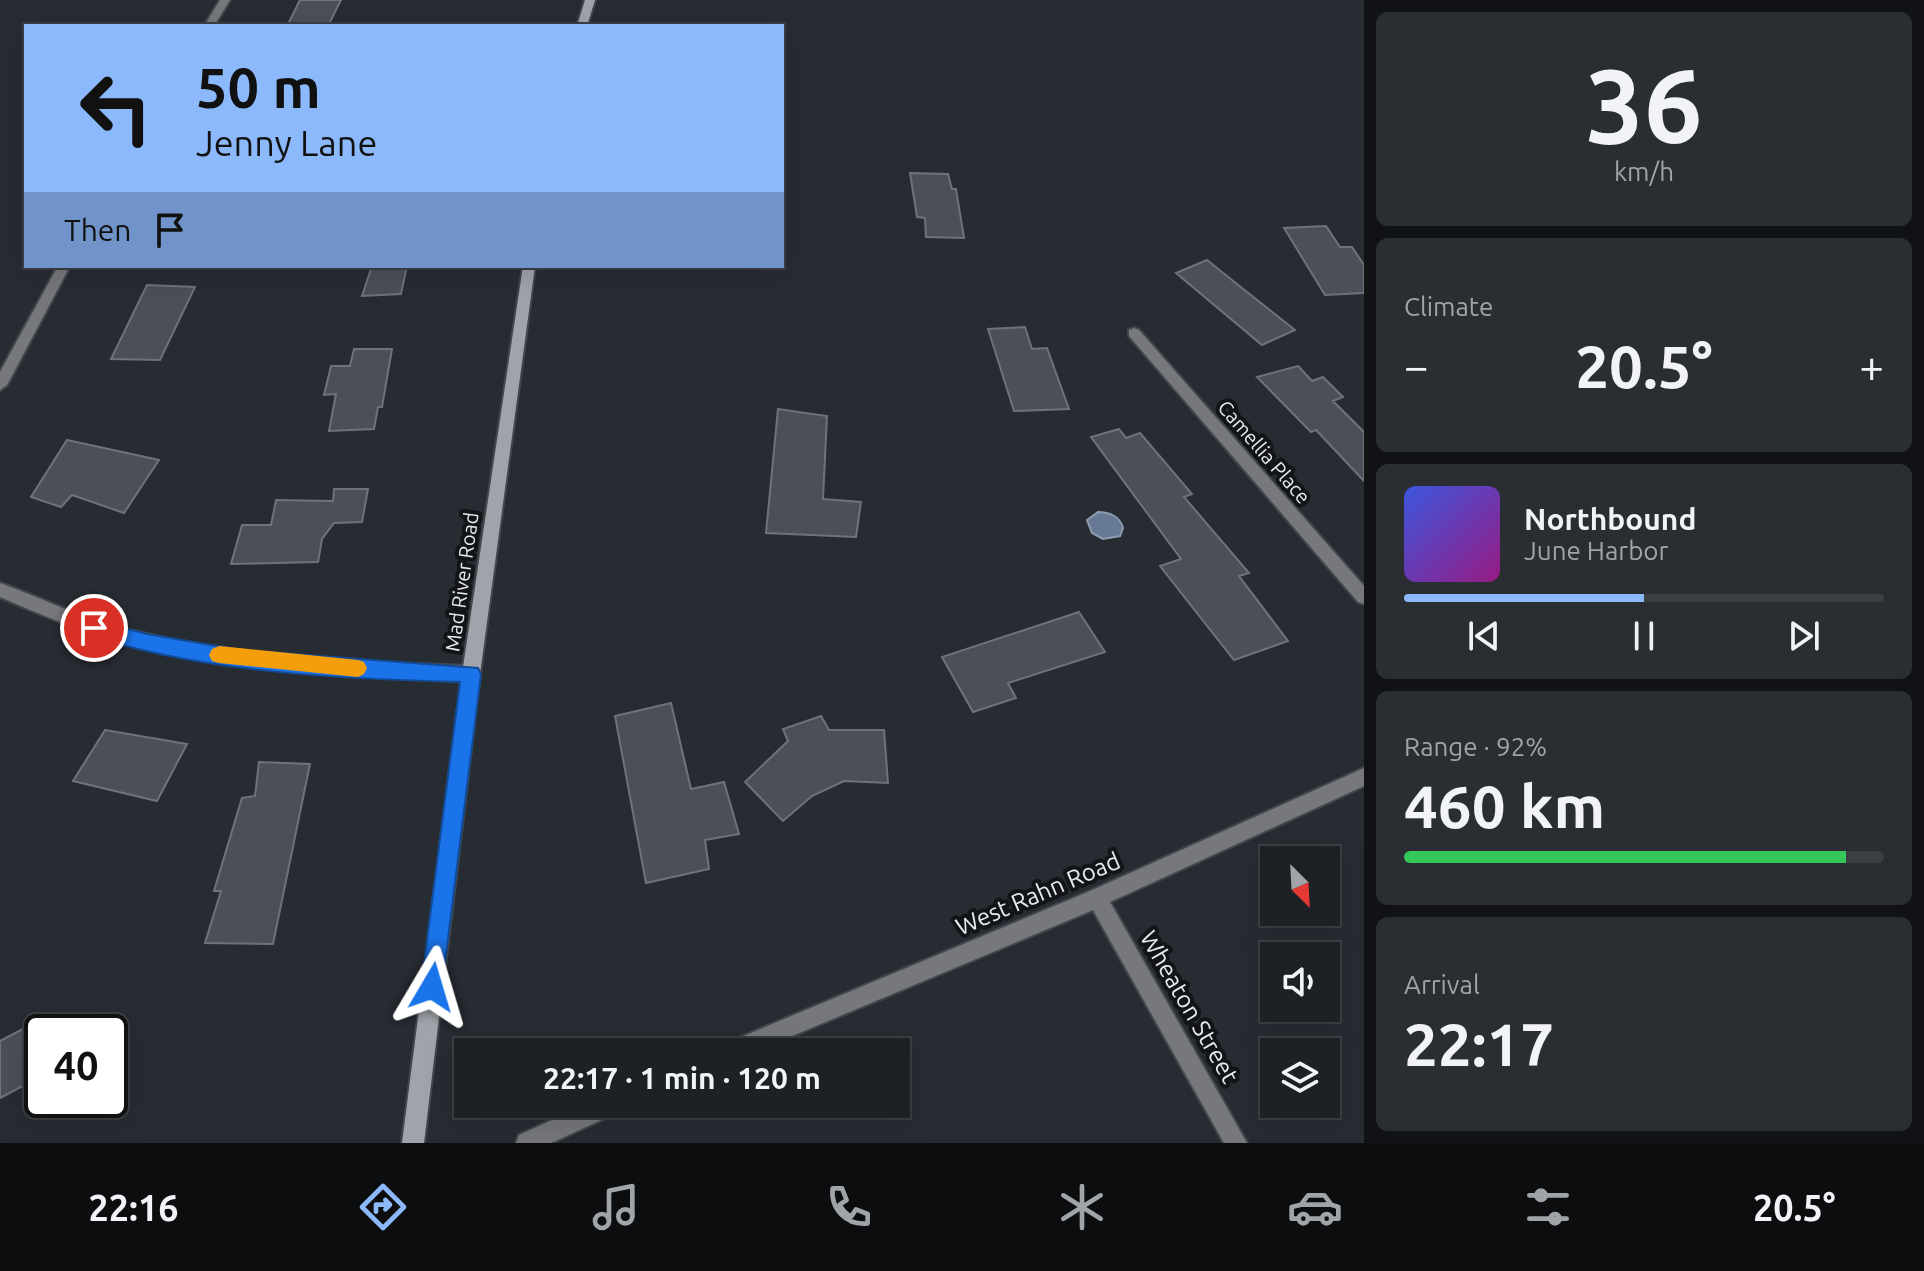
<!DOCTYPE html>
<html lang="en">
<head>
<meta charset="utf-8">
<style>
	:root { --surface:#1d2126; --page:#2a2e32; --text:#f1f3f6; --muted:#a0a3a7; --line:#3b3e43; --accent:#8cb9fc }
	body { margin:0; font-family:Ubuntu,sans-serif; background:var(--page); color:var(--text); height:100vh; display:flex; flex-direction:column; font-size:30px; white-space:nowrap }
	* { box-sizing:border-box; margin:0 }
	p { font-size:26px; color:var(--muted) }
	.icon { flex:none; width:44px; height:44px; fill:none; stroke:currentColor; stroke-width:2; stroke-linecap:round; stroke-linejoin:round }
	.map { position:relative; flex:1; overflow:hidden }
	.sheet { display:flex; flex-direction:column; gap:12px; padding:12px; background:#101215; width:560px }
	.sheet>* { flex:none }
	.hud { position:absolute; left:24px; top:24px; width:760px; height:244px; border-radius:0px; box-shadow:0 8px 32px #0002,0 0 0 2px var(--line); background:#8cb9fc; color:#111; overflow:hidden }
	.needle { width:52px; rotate:156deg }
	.tools { position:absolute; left:1260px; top:846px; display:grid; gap:16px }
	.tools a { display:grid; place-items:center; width:80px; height:80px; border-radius:0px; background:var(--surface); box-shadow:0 8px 32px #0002,0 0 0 2px var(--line); font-size:40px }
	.speed { position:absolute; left:24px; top:1014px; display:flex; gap:16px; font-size:40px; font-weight:700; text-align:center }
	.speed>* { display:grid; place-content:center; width:104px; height:104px; border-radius:50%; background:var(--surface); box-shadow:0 8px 32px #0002,0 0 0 2px var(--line); line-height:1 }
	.speed .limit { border:4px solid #111; border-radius:12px; background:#fff; color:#111 }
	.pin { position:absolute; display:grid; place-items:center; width:68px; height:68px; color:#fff; margin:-34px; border:4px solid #fff; border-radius:50%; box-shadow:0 2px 8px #0007 }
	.me { position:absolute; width:88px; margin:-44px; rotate:7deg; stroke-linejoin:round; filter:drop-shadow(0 0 6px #0008) }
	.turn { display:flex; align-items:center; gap:28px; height:168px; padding:0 40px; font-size:36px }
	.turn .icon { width:104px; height:104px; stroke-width:2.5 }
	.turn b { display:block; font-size:56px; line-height:68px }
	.then { display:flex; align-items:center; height:76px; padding:0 40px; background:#0003; gap:16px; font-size:30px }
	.big { font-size:60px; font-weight:700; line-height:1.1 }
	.sheet .card { flex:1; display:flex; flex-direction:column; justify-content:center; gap:12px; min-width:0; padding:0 28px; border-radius:12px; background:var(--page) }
	.sheet .dial { align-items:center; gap:0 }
	.dial b { font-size:104px; line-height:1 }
	.song { display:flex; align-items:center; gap:24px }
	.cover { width:96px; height:96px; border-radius:12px; background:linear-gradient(135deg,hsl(230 70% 55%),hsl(310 70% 35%)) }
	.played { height:8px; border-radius:4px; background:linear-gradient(90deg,var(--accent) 50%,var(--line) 50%) }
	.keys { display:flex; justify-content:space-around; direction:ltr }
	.heat { display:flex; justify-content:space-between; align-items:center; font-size:44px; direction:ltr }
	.charge { height:12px; border-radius:6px; background:linear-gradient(90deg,#34c759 92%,var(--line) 0) }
	.trip { position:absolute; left:454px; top:1038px; width:456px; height:80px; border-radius:0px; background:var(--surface); box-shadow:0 8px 32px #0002,0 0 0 2px var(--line); font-weight:700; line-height:80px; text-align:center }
	.tabs { display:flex; height:128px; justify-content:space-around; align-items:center; background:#0c0d0f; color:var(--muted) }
	.tabs .icon { width:56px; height:56px }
	.tabs .selected { color:var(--accent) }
	.tabs b { font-size:36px; color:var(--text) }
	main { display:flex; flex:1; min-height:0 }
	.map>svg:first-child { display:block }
	.water { fill:#677994; stroke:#8d9baf; stroke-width:2 }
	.building { fill:#4b5058; stroke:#6d737b; stroke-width:2 }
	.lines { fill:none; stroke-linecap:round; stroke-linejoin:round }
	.street-casing { stroke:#42474d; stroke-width:4 }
	.secondary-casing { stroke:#42474d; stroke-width:4 }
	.street { fill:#76787c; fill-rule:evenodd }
	.secondary { fill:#a0a4aa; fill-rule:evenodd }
	.route { fill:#1a73e8; stroke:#114b97; stroke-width:2 }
	.slow { fill:#f59e0b }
	.labels { text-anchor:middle; stroke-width:8; stroke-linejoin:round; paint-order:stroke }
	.street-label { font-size:20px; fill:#e7eaef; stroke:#121417 }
	.near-street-label { font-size:24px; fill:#e7eaef; stroke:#121417 }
</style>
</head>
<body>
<main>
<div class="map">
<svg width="1364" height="1143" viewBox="0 0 1364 1143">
	<rect width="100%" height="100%" fill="#272c33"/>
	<path class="water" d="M1098 512C1109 512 1120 516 1123 528L1120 536 1103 539 1092 533 1087 520Z"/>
	<path class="building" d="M300 0H341L328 26H287Z
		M910 173 948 174 952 189H956L964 238 926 237 925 218 917 217Z
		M1326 226 1340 247H1352L1364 265V293L1325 295 1284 228Z
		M1207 260 1247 292 1295 330 1262 345 1176 273Z
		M372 266H407L401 294 362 296Z
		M147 285 195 287 160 360 111 359Z
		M1025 327 1032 349 1047 348 1069 409 1014 411 988 329Z
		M354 349H392L382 407H378L374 429 329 431 336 394 324 395 331 366H350Z
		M1298 366 1312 381 1323 377 1343 397 1333 401 1364 432V481L1316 430 1311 432 1257 377Z
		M778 409 827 416 823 499 861 502 856 537 766 533Z
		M1119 429 1126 438 1140 433 1192 494 1184 497 1249 573 1239 576 1288 641 1234 660 1160 566 1181 559 1091 437Z
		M67 440 159 460 124 513 72 495 61 507 31 497Z
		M334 489H368L362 522 334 523 322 539 318 562 231 564 242 525H271L276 500 333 501Z
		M1079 612 1105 652 1008 683 1016 698 973 712 942 657Z
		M671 703 691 789 724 782 739 834 705 840 709 869 646 883 615 716Z
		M821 716 829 730H884L888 783 844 781 812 796 783 821 745 782 788 741 783 729Z
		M105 730 187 744 157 801 73 781Z
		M259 762 310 764 273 944 205 943 221 891H214L242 798 255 796Z
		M42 1019V1076L0 1098V1041Z"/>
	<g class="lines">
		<g class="street-casing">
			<path id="street" d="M220 0H230L214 26H204Z
				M58 266H70L7 385 0 390V372Z
				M1134 328 1139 330 1364 586V604L1358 602 1129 336V330Z
				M0 583C39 597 75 615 114 626 231 657 351 662 471 666L477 669 480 674 477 679 471 682C351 677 231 672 114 640 75 629 37 613 0 597Z
				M1364 768V786L1110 902 1247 1143H1224L1093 910 754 1052H718L722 1045 1090 891Z
				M587 1104H622L619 1112 551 1143H516L519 1135Z"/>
		</g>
		<g class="secondary-casing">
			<path id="secondary" d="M585 0H595L587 26H577Z
				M523 266H535L480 674 424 1143H402L462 674Z"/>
		</g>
		<use href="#street" class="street"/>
		<use href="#secondary" class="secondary"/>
	</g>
	<path class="route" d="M94 620 147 634 240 650 478 668 481 674 441 995 432 998 424 995 421 987 460 682C346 679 195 672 87 634L84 628 87 622Z"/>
	<path class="slow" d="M219 646 358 660 364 662 367 668 364 674 358 677 219 663 212 661 209 655 212 649Z"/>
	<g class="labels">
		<g class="street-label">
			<text transform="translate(1264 452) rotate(49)" y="7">Camellia Place</text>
			<text transform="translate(462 582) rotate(-82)" y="7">Mad River Road</text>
		</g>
		<g class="near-street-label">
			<text transform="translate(1038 894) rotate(-23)" y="8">West Rahn Road</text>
			<text transform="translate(1189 1007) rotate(60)" y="8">Wheaton Street</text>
		</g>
	</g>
</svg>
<div class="tools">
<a><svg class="needle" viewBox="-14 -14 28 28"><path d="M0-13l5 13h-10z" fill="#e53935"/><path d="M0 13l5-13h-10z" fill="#a0a3a7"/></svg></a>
<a><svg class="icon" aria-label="sound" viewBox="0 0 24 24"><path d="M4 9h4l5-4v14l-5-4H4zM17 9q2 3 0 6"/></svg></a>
<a><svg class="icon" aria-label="layers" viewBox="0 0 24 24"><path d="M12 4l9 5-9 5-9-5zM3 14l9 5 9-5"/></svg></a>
</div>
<div class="speed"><div class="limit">40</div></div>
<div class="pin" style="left:94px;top:628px;background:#d93025"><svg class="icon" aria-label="arrive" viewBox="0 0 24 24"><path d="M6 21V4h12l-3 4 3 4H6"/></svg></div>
<svg class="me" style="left:432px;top:987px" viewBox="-20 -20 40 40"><path d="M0-17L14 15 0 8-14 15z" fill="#1a73e8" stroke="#fff" stroke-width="4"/></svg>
<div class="trip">22:17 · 1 min · 120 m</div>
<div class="hud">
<div class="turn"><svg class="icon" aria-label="left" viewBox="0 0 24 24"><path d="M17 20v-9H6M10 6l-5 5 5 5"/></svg><div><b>50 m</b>Jenny Lane</div></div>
<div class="then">Then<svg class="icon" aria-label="arrive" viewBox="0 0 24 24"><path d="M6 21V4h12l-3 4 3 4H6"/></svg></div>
</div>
</div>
<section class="sheet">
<div class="card dial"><b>36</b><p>km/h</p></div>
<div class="card"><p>Climate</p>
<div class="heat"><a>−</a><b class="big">20.5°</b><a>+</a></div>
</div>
<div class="card">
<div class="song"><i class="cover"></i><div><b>Northbound</b><p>June Harbor</p></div></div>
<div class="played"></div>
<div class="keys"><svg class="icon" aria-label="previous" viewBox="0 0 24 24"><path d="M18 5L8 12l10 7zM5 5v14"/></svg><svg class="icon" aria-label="pause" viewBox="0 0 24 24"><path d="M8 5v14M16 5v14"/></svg><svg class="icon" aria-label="next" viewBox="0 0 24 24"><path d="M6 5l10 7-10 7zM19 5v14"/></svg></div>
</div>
<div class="card"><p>Range · 92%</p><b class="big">460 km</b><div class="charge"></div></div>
<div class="card"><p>Arrival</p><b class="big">22:17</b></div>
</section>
</main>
<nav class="tabs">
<b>22:16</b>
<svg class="icon selected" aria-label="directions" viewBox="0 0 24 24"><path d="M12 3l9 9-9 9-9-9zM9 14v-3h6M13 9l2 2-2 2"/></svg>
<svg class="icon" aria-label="music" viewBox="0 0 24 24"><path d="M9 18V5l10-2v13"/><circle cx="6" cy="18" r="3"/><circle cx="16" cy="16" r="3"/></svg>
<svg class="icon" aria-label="phone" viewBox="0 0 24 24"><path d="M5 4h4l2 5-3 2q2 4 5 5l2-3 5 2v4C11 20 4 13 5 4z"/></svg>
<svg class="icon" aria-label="climate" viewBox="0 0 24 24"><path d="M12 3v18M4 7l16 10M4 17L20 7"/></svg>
<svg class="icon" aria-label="car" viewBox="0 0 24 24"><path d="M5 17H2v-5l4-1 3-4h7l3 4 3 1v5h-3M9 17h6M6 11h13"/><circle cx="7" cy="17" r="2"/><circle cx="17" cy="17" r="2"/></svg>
<svg class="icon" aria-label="filters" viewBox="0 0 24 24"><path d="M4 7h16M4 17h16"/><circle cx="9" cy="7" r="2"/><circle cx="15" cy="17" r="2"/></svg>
<b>20.5°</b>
</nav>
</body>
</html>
